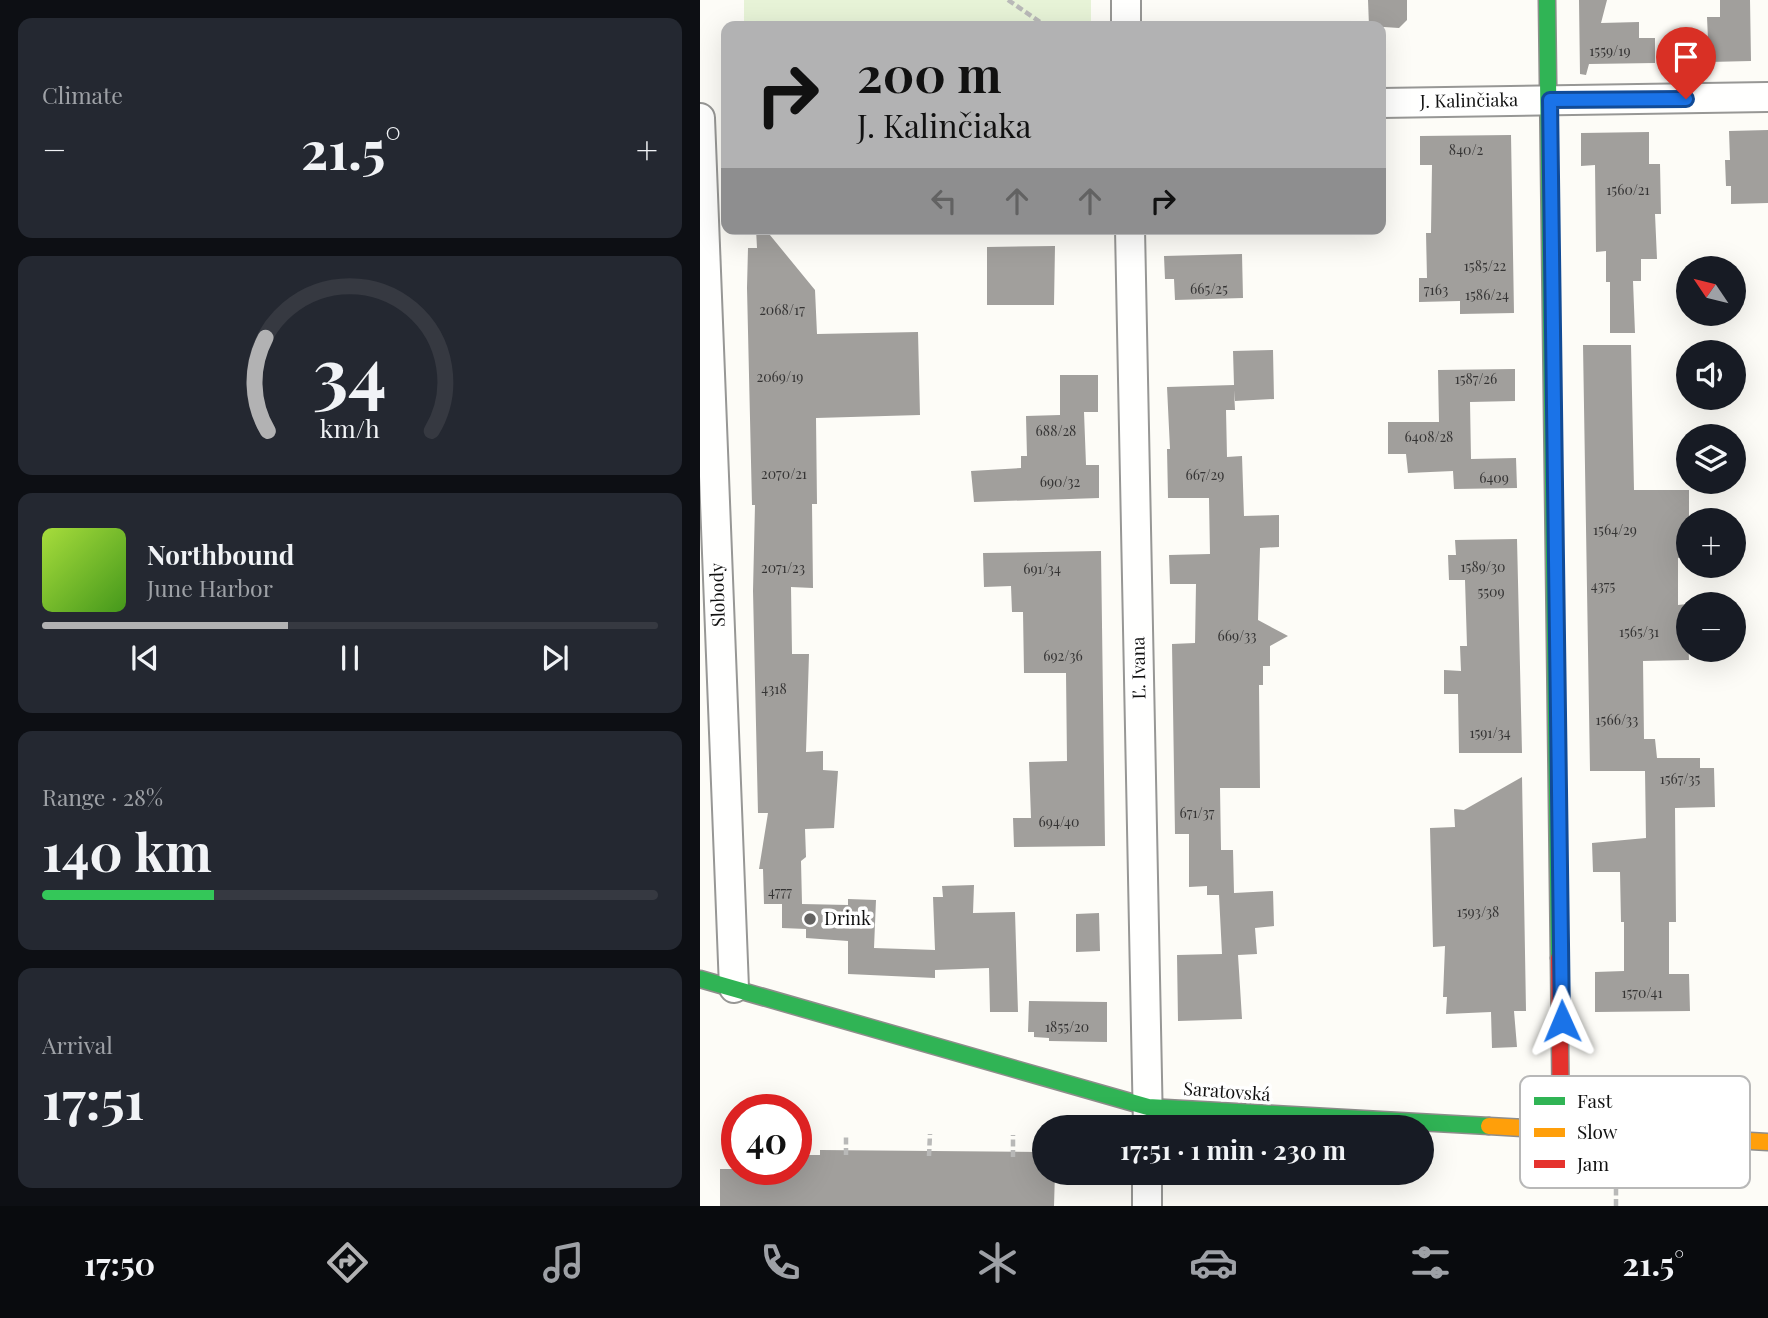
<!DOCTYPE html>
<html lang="en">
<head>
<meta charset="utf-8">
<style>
	:root { --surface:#171b24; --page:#242831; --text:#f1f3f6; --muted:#9ea1a6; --line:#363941; --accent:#b2b2b3 }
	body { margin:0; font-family:"Playfair Display",serif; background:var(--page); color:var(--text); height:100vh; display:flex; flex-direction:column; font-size:26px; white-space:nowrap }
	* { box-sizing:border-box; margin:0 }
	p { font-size:23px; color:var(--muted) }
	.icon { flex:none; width:38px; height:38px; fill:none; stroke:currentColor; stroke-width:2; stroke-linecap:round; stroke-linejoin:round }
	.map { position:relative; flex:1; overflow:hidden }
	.details { display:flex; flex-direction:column; gap:18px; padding:18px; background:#0d0f14; width:700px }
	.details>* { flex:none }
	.guide { position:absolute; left:21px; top:21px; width:665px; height:214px; border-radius:14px; box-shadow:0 7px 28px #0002; background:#b2b2b3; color:#111; overflow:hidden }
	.needle { width:46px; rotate:305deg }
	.fabs { position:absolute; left:976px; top:256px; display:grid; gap:14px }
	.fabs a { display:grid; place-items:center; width:70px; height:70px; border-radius:50%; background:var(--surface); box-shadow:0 7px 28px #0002; font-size:35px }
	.speed { position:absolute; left:21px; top:1094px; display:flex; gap:14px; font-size:35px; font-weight:700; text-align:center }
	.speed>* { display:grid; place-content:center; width:91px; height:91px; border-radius:50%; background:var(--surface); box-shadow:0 7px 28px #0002; line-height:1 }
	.speed .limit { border:10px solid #d22; background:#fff; color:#111 }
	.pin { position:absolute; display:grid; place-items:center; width:60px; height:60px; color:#fff; margin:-72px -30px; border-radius:50% 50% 50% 0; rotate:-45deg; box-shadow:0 0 7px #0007 }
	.pin .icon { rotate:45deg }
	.me { position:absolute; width:77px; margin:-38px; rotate:359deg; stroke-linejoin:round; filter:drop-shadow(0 0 5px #0008) }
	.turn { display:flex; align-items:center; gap:24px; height:147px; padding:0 21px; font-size:32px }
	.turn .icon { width:91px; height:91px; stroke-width:2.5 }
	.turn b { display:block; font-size:49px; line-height:60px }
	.lanes { display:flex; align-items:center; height:66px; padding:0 21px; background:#0003; justify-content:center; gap:35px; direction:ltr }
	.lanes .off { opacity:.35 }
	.big { font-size:52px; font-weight:700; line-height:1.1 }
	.details .card { flex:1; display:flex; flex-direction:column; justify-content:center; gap:10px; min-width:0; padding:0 24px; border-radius:14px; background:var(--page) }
	.details .dial { align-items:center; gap:0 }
	.dial svg { height:182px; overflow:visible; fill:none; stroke:var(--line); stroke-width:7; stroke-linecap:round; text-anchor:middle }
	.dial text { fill:var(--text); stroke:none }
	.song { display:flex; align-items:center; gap:21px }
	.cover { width:84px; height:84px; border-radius:10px; background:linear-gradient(135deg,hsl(80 70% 55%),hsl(100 70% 35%)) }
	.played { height:7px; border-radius:4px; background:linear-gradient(90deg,var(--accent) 40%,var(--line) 40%) }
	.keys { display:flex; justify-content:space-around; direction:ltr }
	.heat { display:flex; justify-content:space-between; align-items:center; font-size:38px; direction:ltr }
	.charge { height:10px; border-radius:5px; background:linear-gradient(90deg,#34c759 28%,var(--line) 0) }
	.trip { position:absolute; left:332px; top:1115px; width:402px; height:70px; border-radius:35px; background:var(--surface); box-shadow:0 7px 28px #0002; font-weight:700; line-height:70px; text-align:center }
	.dock { display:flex; height:112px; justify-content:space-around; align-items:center; background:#090b0e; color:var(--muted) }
	.dock .icon { width:49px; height:49px }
	.dock .selected { color:var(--accent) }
	.dock b { font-size:32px; color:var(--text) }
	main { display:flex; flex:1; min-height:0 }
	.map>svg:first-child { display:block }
	.green { fill:#e7f3d7 }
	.building { fill:#a19f9c }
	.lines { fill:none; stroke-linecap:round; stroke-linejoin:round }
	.street-casing { stroke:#979795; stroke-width:32 }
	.fast-casing { stroke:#8e8d8b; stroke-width:19 }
	.slow-casing { stroke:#8e8d8b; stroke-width:19 }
	.jam-casing { stroke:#8e8d8b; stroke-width:19 }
	.path { stroke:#b9b9b8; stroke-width:4.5; stroke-dasharray:7 3.5; stroke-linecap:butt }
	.street { stroke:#fffffe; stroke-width:28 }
	.fast { stroke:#30b455; stroke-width:16 }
	.slow { stroke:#ff9f0a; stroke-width:16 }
	.jam { stroke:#e5322d; stroke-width:16 }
	.route-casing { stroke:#114b97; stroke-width:18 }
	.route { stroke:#1a73e8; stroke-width:12 }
	.poi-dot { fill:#646362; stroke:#fff; stroke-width:2.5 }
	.labels { text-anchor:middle; stroke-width:7; stroke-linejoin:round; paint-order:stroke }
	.number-label { font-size:14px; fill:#353434 }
	.street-label { font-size:18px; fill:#111; stroke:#fff }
	.poi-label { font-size:18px; fill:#111; stroke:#fff; text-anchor:start }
	.key { fill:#fff; stroke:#b8b8b8; stroke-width:2 }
	.key-label { font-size:19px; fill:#111 }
</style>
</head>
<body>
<main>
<section class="details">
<div class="card"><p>Climate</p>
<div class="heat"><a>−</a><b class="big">21.5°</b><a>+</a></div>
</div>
<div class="card dial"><svg viewBox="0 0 100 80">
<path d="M14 69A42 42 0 1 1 86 69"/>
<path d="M14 69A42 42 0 0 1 13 28" stroke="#b2b2b3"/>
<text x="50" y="56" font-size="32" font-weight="700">34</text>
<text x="50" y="72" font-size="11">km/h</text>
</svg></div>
<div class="card">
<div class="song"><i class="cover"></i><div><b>Northbound</b><p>June Harbor</p></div></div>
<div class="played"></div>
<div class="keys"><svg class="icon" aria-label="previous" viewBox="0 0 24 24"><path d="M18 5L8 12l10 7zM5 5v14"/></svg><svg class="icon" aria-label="pause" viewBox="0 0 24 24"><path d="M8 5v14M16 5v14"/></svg><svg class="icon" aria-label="next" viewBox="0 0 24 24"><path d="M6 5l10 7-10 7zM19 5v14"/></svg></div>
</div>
<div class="card"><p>Range · 28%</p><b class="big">140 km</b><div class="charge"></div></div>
<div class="card"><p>Arrival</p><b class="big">17:51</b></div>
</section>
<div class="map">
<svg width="1068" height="1206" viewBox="0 0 1068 1206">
	<rect width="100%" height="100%" fill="#fdfcf7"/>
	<path class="green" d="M44 0H391V26H44Z"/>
	<path class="building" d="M668 0H707V20L699 28 669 26Z
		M879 0H907L901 23 939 22V38H955V63L889 64 886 75 880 74Z
		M1020 0H1050L1051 61 1009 62 1007 17H1020Z
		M1068 130V203L1031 204V186H1026L1025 160H1030L1029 131Z
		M949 132V164H960L961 214H955L957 259H941V281H933L935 333H910V282H906V251L896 252 895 165 881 166V133Z
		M811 135 814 313 760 314V301L719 302V278H727L726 233H731L732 165H720V136Z
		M56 229H65L115 290 117 334 218 332 220 415 116 418 117 504H112L113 588 91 587 92 654H109L106 752 123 751V770L138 771 134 828 105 829 106 857 101 861 102 904 148 905V899L176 900 174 948 235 950 233 897H243L242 886 274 885 273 913 315 912 318 1012H290L289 968 235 970V960V978L148 974V941L106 938V929L82 928V904H64L63 869H59L68 813H58L53 591 55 505H52L47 288 48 248H57Z
		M355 246 354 305H287V247Z
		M542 254 543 298 475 300 474 279H465L464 256Z
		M883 345H931L934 490H989V557L978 558V605L987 604 989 660 943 661 944 739H955L957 758H1000V768H1014L1015 807 975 808 976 922H969V974H989L990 1011 895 1012V972L924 971V922H921L920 872H893L892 843 946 838 945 771H890Z
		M573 350 574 399 535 401 534 390 535 410H526L527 457 542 456 544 516 579 515V547L560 548 558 620 588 636 570 646V666H563V685H559L560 788H520L521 850H533L534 893 573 891 574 926 555 928 557 954 538 955 542 1019 478 1021 477 955 522 954 519 895H507V886L489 887V834H475L472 644 495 643 496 584H470L469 555 510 554 509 498H468L467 449H470L467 387 534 385 533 351Z
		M815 369V401L770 402 771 459 816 458 817 488 754 489 753 471 708 473 706 454H688V422H739L738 370Z
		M360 375H398V412H384L386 465H399V498L274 502 271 471 321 468V456H327L326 416 360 415Z
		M817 539 822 753H759L758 694H744V670L761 671 760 646H767L765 580H749L748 555H756L755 540Z
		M401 551 405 846 314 847 313 818H331L329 762 367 761 366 673H324L323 612H312L311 586 284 587 283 553Z
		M822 777 826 1011H814L817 1047 792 1048 791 1012 746 1014 747 997H743L745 946 733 947 730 828 755 827 754 809 764 810Z
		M399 913 400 951 376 952V914Z
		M329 1001 407 1002V1042L349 1041V1038L334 1037V1032H328Z
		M120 1150 338 1152V1157H345V1172H355L354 1206H20V1169H96V1155H120Z"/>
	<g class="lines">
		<g class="street-casing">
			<path id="street" d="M426 0V26
				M681 103 1068 97
				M0 118 34 988
				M430 229 448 1127
				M447 1206V1172"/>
		</g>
		<g class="fast-casing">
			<path id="fast" d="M847 0 859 958
				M0 979 448 1107 789 1126"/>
		</g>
		<g class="slow-casing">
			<path id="slow" d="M789 1126 1068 1142"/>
		</g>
		<g class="jam-casing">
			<path id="jam" d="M859 958 861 1131"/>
		</g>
		<path class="path" d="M308 0 346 26
			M364 1127 365 1125
			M146 1155V1134
			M229 1156 230 1134
			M313 1157V1135
			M916 1206V1167"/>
		<use href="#street" class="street"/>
		<use href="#fast" class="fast"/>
		<use href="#slow" class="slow"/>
		<use href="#jam" class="jam"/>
	</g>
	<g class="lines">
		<g class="route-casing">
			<path id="route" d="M862 1021 850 100 986 99"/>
		</g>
		<use href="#route" class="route"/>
	</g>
	<circle class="poi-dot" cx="110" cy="919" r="7"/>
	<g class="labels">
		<g class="number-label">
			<text x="910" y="56">1559/19</text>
			<text x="766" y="155">840/2</text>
			<text x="928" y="195">1560/21</text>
			<text x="785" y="271">1585/22</text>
			<text x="509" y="294">665/25</text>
			<text x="736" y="295">7163</text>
			<text x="787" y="300">1586/24</text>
			<text x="82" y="315">2068/17</text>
			<text x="80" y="382">2069/19</text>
			<text x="776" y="384">1587/26</text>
			<text x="356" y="436">688/28</text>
			<text x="729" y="442">6408/28</text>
			<text x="84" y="479">2070/21</text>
			<text x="505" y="480">667/29</text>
			<text x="794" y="483">6409</text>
			<text x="360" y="487">690/32</text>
			<text x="915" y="535">1564/29</text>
			<text x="783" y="572">1589/30</text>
			<text x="83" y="573">2071/23</text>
			<text x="342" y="574">691/34</text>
			<text x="903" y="591">4375</text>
			<text x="791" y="597">5509</text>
			<text x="939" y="637">1565/31</text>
			<text x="537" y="641">669/33</text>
			<text x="363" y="661">692/36</text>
			<text x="74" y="694">4318</text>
			<text x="917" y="725">1566/33</text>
			<text x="790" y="738">1591/34</text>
			<text x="980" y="784">1567/35</text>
			<text x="497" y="818">671/37</text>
			<text x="359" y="827">694/40</text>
			<text x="80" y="897">4777</text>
			<text x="778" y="917">1593/38</text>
			<text x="942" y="998">1570/41</text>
			<text x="367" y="1032">1855/20</text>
		</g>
		<g class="street-label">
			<text transform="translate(769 101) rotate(-1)" y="6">J. Kalinčiaka</text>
			<text transform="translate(18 595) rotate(-92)" y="6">Slobody</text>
			<text transform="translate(439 668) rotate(-91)" y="6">Ľ. Ivana</text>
			<text transform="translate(527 1092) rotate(4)" y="6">Saratovská</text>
		</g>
		<g class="poi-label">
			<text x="124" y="925">Drink</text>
		</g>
	</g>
	<rect x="820" y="1076" width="230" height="112" rx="10" class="key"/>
	<rect x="834" y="1097" width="31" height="8" fill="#30b455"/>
	<rect x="834" y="1128" width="31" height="9" fill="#ff9f0a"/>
	<rect x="834" y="1160" width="31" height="8" fill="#e5322d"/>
	<g class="key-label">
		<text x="877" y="1108">Fast</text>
		<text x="877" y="1139">Slow</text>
		<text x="877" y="1171">Jam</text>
	</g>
</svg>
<div class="fabs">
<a><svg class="needle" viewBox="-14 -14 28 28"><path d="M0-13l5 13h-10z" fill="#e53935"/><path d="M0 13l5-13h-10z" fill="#9ea1a6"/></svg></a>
<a><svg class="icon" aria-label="sound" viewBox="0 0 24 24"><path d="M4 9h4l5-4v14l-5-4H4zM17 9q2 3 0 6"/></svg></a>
<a><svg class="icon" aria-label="layers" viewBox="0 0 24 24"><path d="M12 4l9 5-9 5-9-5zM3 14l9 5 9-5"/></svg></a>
<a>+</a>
<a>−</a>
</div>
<div class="speed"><div class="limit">40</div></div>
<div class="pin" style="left:986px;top:99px;background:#d93025"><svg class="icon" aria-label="arrive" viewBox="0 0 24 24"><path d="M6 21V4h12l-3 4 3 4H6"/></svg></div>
<svg class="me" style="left:862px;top:1021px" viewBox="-20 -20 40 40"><path d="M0-17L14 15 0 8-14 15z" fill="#1a73e8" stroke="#fff" stroke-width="4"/></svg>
<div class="trip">17:51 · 1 min · 230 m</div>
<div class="guide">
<div class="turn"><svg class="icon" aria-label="right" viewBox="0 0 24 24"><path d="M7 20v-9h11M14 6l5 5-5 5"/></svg><div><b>200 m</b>J. Kalinčiaka</div></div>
<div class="lanes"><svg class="icon off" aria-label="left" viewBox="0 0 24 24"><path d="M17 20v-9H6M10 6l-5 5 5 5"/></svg><svg class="icon off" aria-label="ahead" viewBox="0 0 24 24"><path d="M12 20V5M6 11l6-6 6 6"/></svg><svg class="icon off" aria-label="ahead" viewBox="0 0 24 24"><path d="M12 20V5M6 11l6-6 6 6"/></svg><svg class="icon" aria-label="right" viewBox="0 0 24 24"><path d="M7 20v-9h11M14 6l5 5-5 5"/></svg></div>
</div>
</div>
</main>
<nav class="dock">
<b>17:50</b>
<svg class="icon selected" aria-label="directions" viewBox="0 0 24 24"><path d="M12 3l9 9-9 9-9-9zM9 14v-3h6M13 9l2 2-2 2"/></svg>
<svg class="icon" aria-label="music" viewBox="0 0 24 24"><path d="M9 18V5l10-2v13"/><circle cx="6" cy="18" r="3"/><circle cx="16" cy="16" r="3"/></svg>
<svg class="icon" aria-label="phone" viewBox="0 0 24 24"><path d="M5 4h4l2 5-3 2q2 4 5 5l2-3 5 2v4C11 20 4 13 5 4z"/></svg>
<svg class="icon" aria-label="climate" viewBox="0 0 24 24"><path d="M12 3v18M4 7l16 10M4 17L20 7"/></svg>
<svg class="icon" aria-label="car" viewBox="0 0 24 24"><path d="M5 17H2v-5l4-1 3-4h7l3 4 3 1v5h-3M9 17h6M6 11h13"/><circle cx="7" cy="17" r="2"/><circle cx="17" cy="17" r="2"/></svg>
<svg class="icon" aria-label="filters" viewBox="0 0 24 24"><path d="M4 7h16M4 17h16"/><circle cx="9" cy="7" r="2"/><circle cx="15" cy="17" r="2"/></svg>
<b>21.5°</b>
</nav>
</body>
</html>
